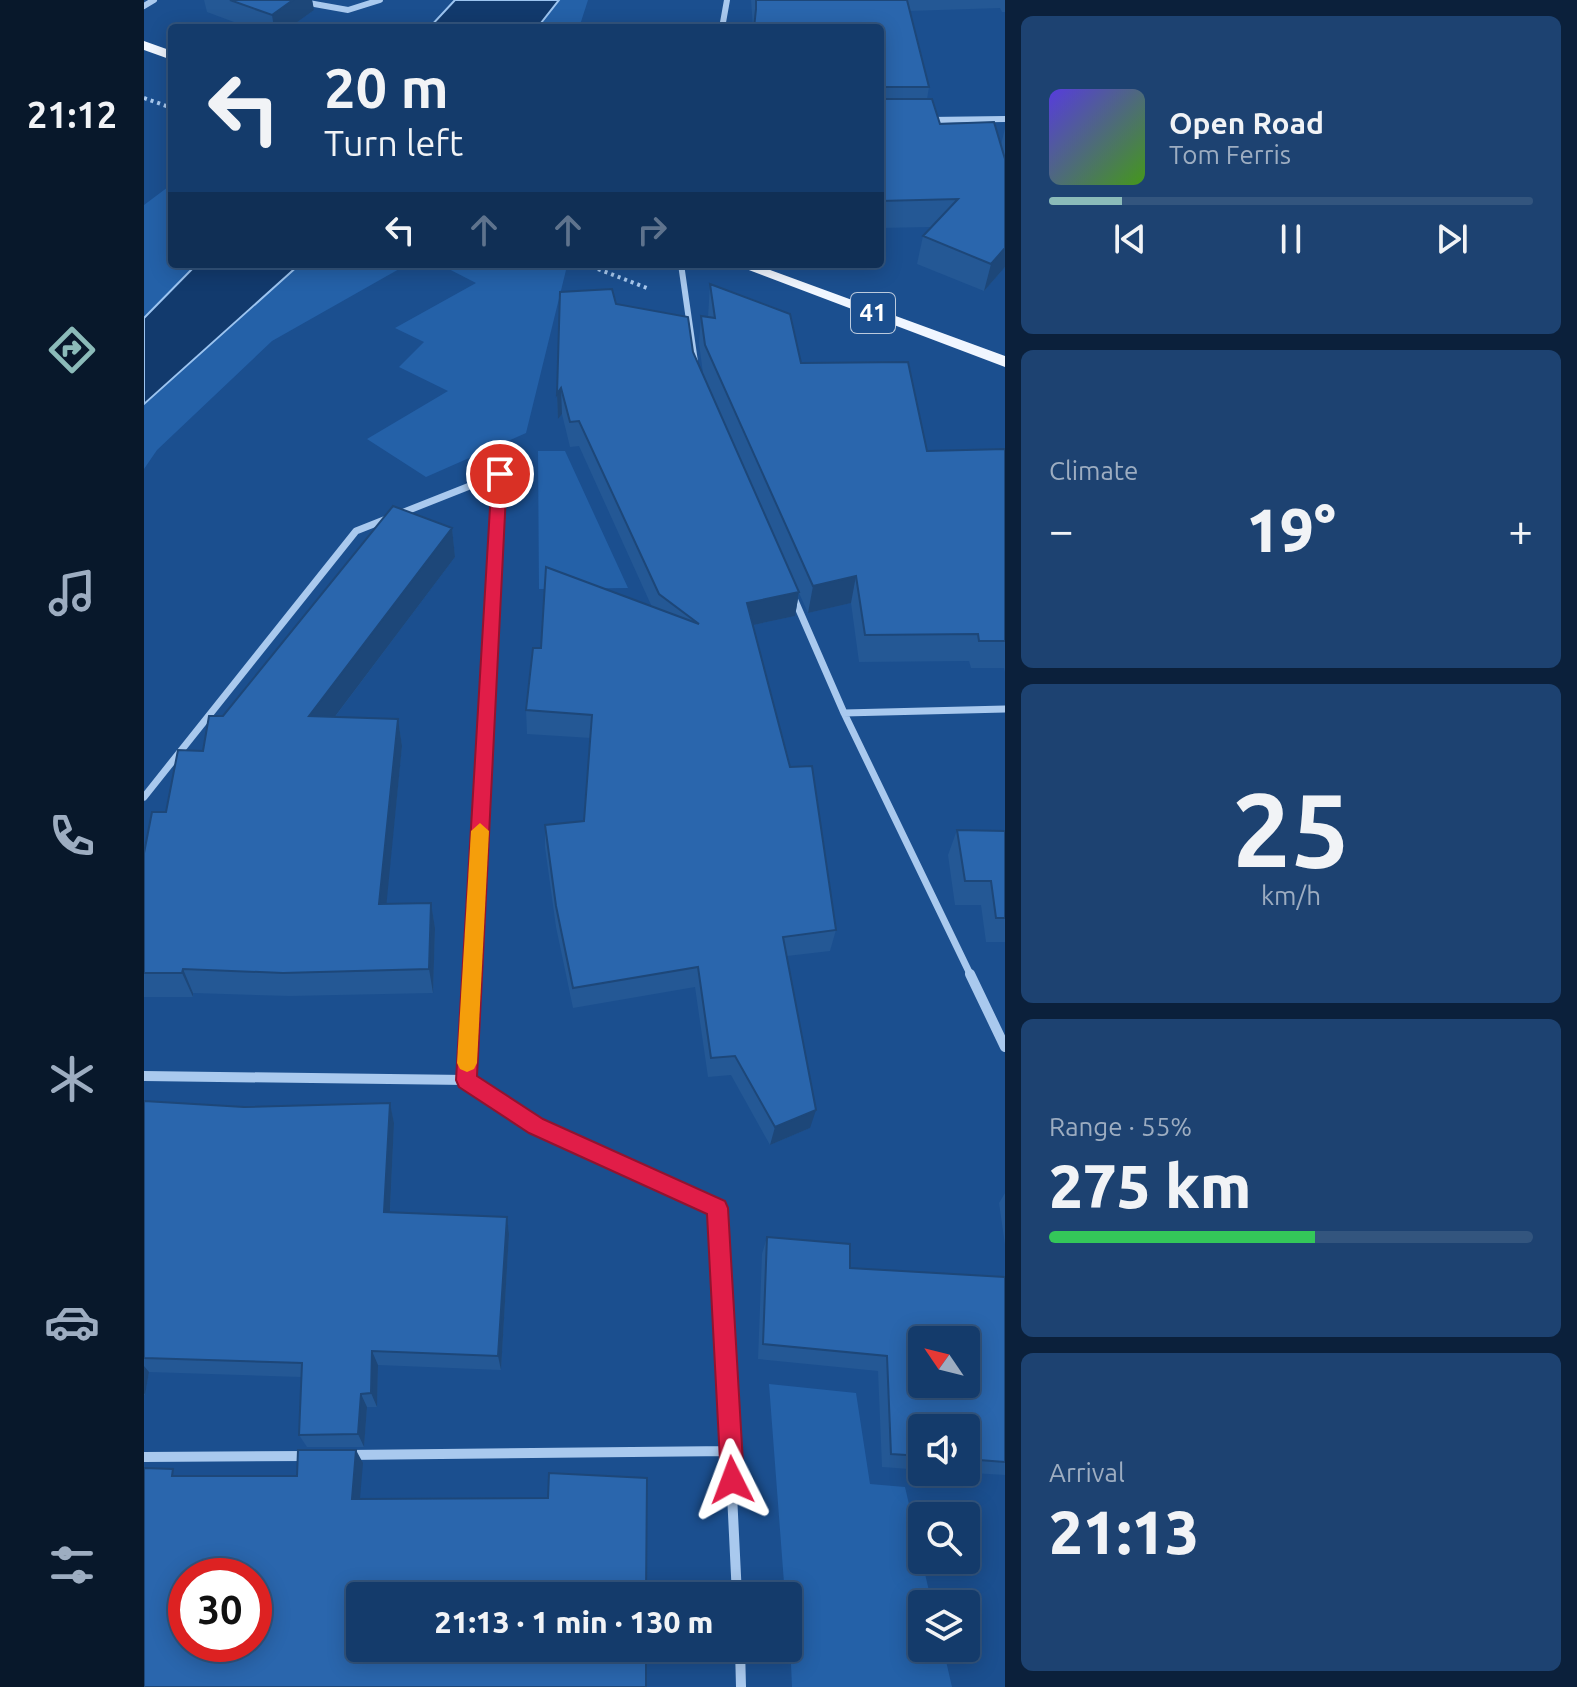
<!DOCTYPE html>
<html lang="en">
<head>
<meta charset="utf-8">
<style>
	:root { --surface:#143b6b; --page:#1d4271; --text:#f1f3f6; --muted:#9dadc1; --line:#33557e; --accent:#8bbbb9 }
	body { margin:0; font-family:Ubuntu,sans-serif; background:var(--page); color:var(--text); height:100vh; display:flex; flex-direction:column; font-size:30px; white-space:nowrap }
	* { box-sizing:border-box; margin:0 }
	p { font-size:26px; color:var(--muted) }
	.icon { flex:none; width:44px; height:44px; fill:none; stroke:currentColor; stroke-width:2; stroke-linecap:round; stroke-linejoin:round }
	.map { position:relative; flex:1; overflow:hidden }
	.side { display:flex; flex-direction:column; gap:16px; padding:16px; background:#0b203b; width:572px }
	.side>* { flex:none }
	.banner { position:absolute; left:24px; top:24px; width:716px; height:244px; border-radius:8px; box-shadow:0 4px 20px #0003,0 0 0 2px var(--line); background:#143b6b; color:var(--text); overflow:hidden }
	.needle { width:52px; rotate:305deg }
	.buttons { position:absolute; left:764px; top:1326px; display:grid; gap:16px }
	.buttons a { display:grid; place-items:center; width:72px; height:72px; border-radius:8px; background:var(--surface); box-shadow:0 4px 20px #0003,0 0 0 2px var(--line); font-size:40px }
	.speed { position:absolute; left:24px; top:1558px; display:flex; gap:16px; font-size:40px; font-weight:700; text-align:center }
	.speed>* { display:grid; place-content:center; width:104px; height:104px; border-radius:50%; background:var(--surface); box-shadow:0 4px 20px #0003,0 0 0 2px var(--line); line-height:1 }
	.speed .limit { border:12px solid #d22; background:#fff; color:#111 }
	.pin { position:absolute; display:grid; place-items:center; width:68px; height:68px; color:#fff; margin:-34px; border:4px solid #fff; border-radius:50%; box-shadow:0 2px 8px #0007 }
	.me { position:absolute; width:88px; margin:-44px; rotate:357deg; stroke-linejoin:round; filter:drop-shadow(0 0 6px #0008) }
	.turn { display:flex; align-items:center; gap:28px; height:168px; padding:0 24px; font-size:36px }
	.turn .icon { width:104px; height:104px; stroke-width:2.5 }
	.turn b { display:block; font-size:56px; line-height:68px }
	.lanes { display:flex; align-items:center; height:76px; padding:0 24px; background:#0003; justify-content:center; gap:40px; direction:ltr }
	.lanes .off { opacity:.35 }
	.big { font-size:60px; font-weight:800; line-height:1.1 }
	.side .card { flex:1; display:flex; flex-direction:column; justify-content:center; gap:12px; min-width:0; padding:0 28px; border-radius:12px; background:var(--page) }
	.side .dial { align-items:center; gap:0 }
	.dial b { font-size:104px; line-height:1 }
	.song { display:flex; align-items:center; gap:24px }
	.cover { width:96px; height:96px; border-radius:12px; background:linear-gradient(135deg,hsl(250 70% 55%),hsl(100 70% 35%)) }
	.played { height:8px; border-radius:4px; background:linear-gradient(90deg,var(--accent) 15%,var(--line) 15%) }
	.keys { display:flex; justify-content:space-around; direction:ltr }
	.heat { display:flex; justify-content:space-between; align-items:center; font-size:44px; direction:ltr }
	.charge { height:12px; border-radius:6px; background:linear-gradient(90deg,#34c759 55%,var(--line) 0) }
	.trip { position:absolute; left:202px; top:1582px; width:456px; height:80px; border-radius:8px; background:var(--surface); box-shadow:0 4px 20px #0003,0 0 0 2px var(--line); font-weight:800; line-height:80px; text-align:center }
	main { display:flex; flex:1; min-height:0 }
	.dock { display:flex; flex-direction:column; width:144px; justify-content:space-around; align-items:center; background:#08182b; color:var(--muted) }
	.dock .icon { width:56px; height:56px }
	.dock .current { color:var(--accent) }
	.dock b { font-size:36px; color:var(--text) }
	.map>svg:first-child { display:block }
	.green { fill:#2461a8 }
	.water { fill:#123a6d; stroke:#9cc4f0; stroke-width:2 }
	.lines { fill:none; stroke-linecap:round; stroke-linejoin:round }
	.path { stroke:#a9c9ee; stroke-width:4; stroke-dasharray:3 4; stroke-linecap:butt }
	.minor-far2 { stroke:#a9c9ee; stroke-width:6 }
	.minor-far1 { stroke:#a9c9ee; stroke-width:7 }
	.minor { stroke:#a9c9ee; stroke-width:10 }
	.primary { fill:#f0f6ff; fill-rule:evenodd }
	.wall { fill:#245895 }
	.shaded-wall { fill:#1d4779 }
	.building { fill:#2a66ad; stroke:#1d4779; stroke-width:2; fill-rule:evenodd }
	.route { fill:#e11d48; stroke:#92132f; stroke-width:2 }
	.slow { fill:#f59e0b }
	.labels { text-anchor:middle; stroke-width:8; stroke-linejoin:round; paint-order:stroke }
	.shield { fill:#1b4f8f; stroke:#bbcadd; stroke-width:2 }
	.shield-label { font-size:24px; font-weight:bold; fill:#fff }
</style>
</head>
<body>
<main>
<nav class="dock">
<b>21:12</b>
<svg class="icon current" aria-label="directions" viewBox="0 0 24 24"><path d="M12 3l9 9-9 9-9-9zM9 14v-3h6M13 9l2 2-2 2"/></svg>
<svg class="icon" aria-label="music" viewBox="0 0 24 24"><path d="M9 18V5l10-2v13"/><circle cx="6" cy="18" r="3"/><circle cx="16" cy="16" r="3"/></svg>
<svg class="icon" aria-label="phone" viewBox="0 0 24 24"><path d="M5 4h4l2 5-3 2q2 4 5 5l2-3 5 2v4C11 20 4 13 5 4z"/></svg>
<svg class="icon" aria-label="climate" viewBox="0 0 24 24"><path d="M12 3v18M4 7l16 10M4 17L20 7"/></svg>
<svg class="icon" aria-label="car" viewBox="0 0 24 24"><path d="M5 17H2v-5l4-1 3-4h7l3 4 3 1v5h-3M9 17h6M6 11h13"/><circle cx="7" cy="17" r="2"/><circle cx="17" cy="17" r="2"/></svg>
<svg class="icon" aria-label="filters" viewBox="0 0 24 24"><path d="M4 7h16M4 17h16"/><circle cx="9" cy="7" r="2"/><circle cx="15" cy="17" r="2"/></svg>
</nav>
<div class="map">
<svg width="861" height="1687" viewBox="0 0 861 1687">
	<rect width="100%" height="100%" fill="#1b4f8f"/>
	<path class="green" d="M415 0H444L435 28H393Z
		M28 184V264H53L0 318V205Z
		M156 264H264L128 341 13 450 0 469V404Z
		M295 264 423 266 382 433 282 477 223 439 304 391 255 367 280 342 251 328 332 283Z
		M394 451H421L484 588 395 589Z
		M625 1384 712 1393 726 1484 761 1487 788 1604H778V1648H799L808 1687H648L644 1596H641Z"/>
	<path class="water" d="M311 0H415L393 28H285Z
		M53 264H156L0 404V318Z"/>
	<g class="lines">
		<path class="path" d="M0 98 28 108
			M441 264 503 288"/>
		<path class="minor-far2" d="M148 0 204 10 236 0
			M0 6 10 0
			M578 28 583 0
			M785 120 861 119
			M537 264 551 362"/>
		<path class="minor-far1" d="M649 596 700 713 827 976
			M700 713 861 709
			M0 797 212 531 356 474 328 976"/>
		<path class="minor" d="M328 974 322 1080 392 1126 574 1208 593 1596
			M826 974 861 1047
			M0 1076 322 1080
			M204 1455 587 1451
			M0 1457 162 1456
			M596 1648 597 1687"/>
		<path class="primary" d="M0 41 28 51V60L0 50Z
			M589 264H610L861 356V367Z"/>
	</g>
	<path class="wall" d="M60 0H168L170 10 145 28H106L63 12Z
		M607 0H861V12H858L856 8 765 11 785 87 783 99 796 124 857 145 861 128V267L840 291 773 264 779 236 787 227 736 228V28H609Z
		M566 284 657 363 783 451 861 449V672L860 668H827L825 661 715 662 707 603 664 613 655 593 651 616 609 625 646 767 692 930 686 951 643 956 666 1128 626 1145 587 1075 564 1077 551 987 429 1008 412 927 401 847V825L440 821 447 738 383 734 382 710 397 648 508 607 435 446 426 447 418 414 414 419 413 394 472 304 549 352 559 373 555 344 557 316 564 317Z
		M308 528 311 557 191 717 254 719 258 746 242 904 287 903 291 928 289 993 146 996 49 993V997H0V853L22 812 79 716Z
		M813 830 861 831V942H842L837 905H811L804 855Z
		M0 1101 100 1107 246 1103 250 1123 246 1212 363 1217 365 1234 357 1370 234 1365 233 1407H223L220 1447H163L155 1435 157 1377 5 1372 1 1395H0Z
		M861 1193V1245L855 1203Z
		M623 1237 706 1268 861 1277V1475L812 1472H822V1428H778V1470L738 1467 734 1371 614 1359 618 1254Z"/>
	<path class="shaded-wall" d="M149 0H168L170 10 145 28H130L128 15Z
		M861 248V267L840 291 847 264Z
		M417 388 418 414 414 419 413 394Z
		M308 528 311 557 171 743 165 716Z
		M712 576 707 603 664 613 669 586Z
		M655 592 651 616 600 627 603 603Z
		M254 719 258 746 240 929 235 904Z
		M287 903 291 928 289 993 285 969Z
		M39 969 49 993V997L38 973Z
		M246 1103 250 1123 245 1230 240 1212Z
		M672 1110 666 1128 626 1145 631 1127Z
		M363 1217 365 1234 357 1370 354 1356Z
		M228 1351 234 1365 233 1407 227 1393Z
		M0 1366 5 1372 1 1395 0 1393Z
		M217 1394 223 1407 220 1447 214 1434Z
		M212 1450 219 1463 215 1510 208 1499Z"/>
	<path class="building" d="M86 0H149L128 15Z
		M612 0H763L785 87H741L736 93V28H610L612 9Z
		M736 95 741 99H788L796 124 850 122 861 159V248L847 264 779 236 814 199 736 201Z
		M566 284 646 314 657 363 764 362 783 451 861 449V641H835L834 634 721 635 712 576 669 586 561 345 557 316 571 318Z
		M468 289 472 304 544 317 549 352 655 592 603 603 646 767 668 766 692 930 639 937 672 1110 631 1127 591 1056 567 1058 554 967 429 988 412 906 401 825 440 821 448 715 382 710 389 648H397L402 567 555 624 515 594 435 421 426 422 417 388 413 394 416 292Z
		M249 506 308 528 165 716 254 719 235 904 287 903 285 969 139 973 39 969 38 973H0V853L8 812H22L34 750 59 751 65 716H79Z
		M813 830 861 831V918H852L847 881H821Z
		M0 1101 100 1107 246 1103 240 1212 363 1217 354 1356 228 1351 227 1393 217 1394 214 1434 155 1435 158 1363 0 1358Z
		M623 1237 706 1244V1268L861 1277V1462L822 1459V1428H778V1456L747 1454 743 1356 619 1344ZM778 1340H822V1384H778Z
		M154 1450H212L208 1499 404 1498 405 1473 503 1478 502 1596H216V1648H502V1687H0V1468L29 1469 28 1476H153ZM42 1576H110V1644H42Z"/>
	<path class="route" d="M356 468 363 474 333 1076 399 1119 581 1201 584 1208 600 1480 597 1488 588 1491 580 1488 577 1480 563 1214 385 1133 315 1087 312 1080 348 474Z"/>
	<path class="slow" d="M336 823 345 831 333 1063 330 1069 323 1072 316 1069 313 1063 327 831Z"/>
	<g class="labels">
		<rect class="shield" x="707" y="293" width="44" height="40" rx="6"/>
		<g class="shield-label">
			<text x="729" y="321">41</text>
		</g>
	</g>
</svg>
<div class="buttons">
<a><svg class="needle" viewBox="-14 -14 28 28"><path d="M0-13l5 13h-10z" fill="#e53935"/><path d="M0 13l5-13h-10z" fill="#9dadc1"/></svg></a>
<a><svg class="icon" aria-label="sound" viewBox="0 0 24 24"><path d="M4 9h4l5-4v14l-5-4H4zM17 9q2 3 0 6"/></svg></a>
<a><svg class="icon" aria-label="search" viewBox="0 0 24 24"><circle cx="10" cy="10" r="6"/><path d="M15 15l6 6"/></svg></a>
<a><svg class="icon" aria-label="layers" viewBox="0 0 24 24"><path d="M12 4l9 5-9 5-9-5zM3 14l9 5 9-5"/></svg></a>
</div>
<div class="speed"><div class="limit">30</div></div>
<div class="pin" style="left:356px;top:474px;background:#d93025"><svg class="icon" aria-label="arrive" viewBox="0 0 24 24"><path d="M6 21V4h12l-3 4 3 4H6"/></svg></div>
<svg class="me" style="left:588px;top:1480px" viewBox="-20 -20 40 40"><path d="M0-17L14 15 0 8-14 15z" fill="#e11d48" stroke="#fff" stroke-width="4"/></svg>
<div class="trip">21:13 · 1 min · 130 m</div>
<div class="banner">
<div class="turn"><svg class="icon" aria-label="left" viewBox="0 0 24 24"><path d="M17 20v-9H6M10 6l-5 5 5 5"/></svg><div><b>20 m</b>Turn left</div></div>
<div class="lanes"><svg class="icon" aria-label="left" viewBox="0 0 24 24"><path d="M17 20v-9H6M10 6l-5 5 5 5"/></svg><svg class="icon off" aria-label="ahead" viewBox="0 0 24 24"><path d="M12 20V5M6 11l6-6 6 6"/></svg><svg class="icon off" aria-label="ahead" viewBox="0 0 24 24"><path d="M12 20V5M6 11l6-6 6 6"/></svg><svg class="icon off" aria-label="right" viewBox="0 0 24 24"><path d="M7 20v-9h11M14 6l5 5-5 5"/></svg></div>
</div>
</div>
<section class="side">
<div class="card">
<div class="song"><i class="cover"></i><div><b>Open Road</b><p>Tom Ferris</p></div></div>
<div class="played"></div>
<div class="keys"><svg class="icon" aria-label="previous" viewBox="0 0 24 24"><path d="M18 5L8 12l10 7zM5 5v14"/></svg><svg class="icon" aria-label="pause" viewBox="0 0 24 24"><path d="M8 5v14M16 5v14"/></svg><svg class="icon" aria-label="next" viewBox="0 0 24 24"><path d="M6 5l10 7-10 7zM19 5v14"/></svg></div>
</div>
<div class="card"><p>Climate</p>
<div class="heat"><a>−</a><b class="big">19°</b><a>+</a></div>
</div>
<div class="card dial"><b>25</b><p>km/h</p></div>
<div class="card"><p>Range · 55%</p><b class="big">275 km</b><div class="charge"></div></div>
<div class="card"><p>Arrival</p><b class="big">21:13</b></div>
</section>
</main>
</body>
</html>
